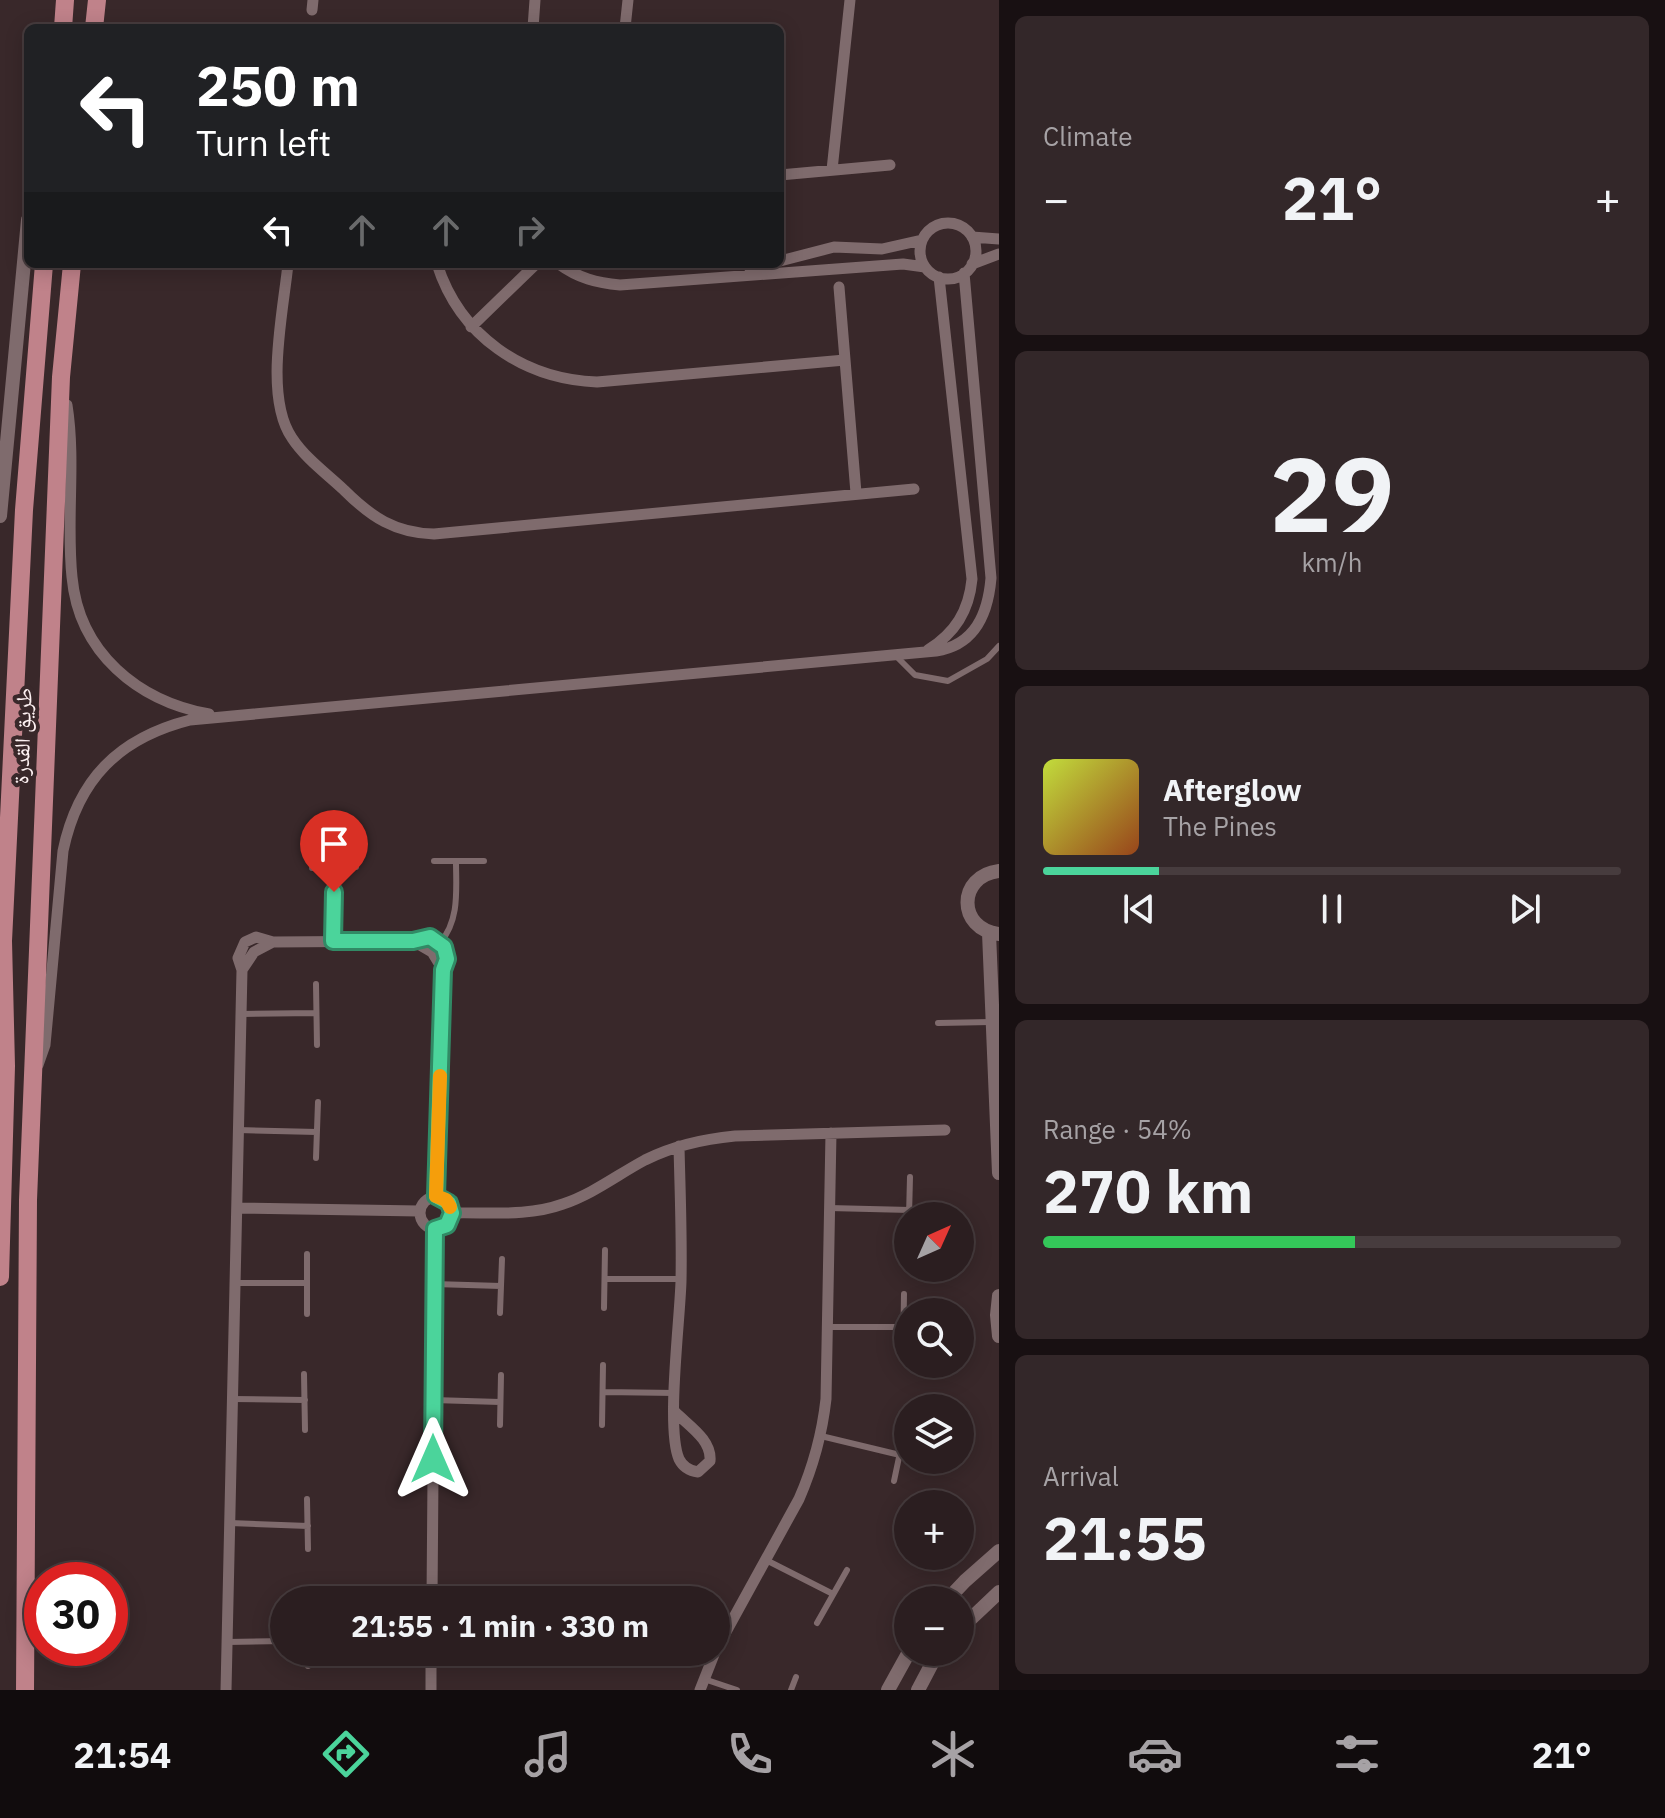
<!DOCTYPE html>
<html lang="en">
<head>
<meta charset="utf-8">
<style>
	:root { --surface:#2b1e20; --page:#332729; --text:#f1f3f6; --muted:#a6a2a5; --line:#473c3e; --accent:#4bd49b }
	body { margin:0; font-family:"IBM Plex Sans","Noto Naskh Arabic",sans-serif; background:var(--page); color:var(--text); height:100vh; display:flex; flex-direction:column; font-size:30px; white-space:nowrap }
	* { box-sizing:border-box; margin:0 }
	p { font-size:26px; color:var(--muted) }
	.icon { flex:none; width:44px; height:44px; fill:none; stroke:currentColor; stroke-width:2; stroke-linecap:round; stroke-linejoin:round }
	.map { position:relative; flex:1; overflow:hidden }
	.panel { display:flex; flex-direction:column; gap:16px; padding:16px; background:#181012; width:666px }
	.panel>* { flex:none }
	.top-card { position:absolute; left:24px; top:24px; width:760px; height:244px; border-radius:12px; box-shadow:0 4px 20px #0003,0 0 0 2px var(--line); background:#202124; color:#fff; overflow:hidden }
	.needle { width:52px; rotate:45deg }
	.controls { position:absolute; left:894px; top:1202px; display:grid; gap:16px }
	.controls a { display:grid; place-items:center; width:80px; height:80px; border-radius:50%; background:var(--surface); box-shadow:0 4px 20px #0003,0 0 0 2px var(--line); font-size:40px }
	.speed { position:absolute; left:24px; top:1562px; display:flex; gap:16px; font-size:40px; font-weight:700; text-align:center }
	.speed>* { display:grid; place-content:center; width:104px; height:104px; border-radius:50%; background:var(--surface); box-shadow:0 4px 20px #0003,0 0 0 2px var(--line); line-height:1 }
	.speed .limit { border:12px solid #d22; background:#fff; color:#111 }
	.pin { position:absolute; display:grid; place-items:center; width:68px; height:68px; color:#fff; margin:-82px -34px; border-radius:50% 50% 50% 0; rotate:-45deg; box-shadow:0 0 8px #0007 }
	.pin .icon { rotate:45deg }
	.me { position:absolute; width:88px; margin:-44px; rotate:0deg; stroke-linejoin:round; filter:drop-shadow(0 0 6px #0008) }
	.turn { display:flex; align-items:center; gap:28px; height:168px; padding:0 40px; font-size:36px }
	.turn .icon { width:104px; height:104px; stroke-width:2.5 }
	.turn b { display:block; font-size:56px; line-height:68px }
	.lanes { display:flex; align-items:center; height:76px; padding:0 40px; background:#0003; justify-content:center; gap:40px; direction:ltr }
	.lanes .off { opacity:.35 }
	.big { font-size:60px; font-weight:800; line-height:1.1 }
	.panel .card { flex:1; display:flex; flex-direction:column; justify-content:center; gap:12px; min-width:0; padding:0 28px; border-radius:12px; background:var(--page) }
	.panel .dial { align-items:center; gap:0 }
	.dial b { font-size:104px; line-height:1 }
	.song { display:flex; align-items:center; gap:24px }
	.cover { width:96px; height:96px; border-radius:12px; background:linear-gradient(135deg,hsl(70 70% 55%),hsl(20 70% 35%)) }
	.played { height:8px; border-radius:4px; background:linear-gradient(90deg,var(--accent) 20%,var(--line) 20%) }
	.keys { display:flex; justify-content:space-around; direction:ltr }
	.heat { display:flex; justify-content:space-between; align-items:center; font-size:44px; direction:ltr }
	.charge { height:12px; border-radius:6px; background:linear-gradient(90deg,#34c759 54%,var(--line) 0) }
	.trip { position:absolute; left:270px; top:1586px; width:460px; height:80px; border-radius:40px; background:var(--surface); box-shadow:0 4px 20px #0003,0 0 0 2px var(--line); font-weight:800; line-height:80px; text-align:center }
	.tabs { display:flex; height:128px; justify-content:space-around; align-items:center; background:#110c0d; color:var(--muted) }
	.tabs .icon { width:56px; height:56px }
	.tabs .on { color:var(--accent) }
	.tabs b { font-size:36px; color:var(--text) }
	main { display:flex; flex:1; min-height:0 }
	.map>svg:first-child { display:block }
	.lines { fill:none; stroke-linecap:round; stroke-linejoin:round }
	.service { stroke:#7f6b6d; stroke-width:6 }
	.minor { stroke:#7f6b6d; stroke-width:11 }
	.tertiary { stroke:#7f6b6d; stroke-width:14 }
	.primary { stroke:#c0828a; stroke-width:18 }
	.route-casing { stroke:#318a65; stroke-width:20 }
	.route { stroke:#4bd49b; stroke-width:14 }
	.slow { stroke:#f59e0b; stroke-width:14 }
	.labels { text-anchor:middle; stroke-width:8; stroke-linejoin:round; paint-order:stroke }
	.street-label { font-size:22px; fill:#fdf1f2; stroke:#39282a }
</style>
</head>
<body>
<main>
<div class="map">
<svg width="999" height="1690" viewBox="0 0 999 1690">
	<rect width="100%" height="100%" fill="#39282a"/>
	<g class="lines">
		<path class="service" d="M897 657 915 675 948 681 987 659 999 646
			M434 861H484
			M312 868 356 867
			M333 941 334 868
			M440 943C460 920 456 889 456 861
			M316 984 317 1045
			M241 1014 316 1013
			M938 1023 991 1022
			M238 1130 317 1132
			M316 1158 318 1102
			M829 1208 910 1210
			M909 1216 910 1177
			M605 1279H681
			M235 1283H306
			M434 1284 501 1286
			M604 1308 605 1250
			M500 1313 502 1259
			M307 1314V1254
			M827 1327H903
			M903 1357 904 1294
			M304 1374 305 1430
			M603 1392 676 1393
			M232 1399 305 1400
			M433 1400 500 1402
			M500 1425 501 1375
			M602 1425 603 1365
			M821 1436 900 1455
			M894 1481 906 1424
			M307 1499 308 1549
			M230 1523 308 1526
			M766 1560 833 1594
			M502 1600V1588
			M817 1623 847 1570
			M227 1642 284 1641
			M308 1652V1666
			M704 1679 737 1690
			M791 1690 796 1677"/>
		<path class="minor" d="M312 10 313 0
			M533 28 535 0
			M625 28 628 0
			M832 170 850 0
			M780 175 890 165
			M920 251a28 28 0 1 1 56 0a28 28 0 1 1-56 0Z
			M972 237 999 239
			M780 261 834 247 882 249 922 240
			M288 264C283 313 264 397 292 438 305 458 327 474 344 490 371 517 395 533 434 534L914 489
			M437 264C460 336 523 379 597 382L845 360
			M559 264C578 278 597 283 620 285L903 264 925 267
			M972 264 999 254
			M750 272 772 264
			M839 287 856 493
			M471 327 536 264
			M67 405C76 462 66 520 72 577 79 653 138 701 209 714
			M928 650C955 633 969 611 972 579L939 277
			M413 941 432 952 443 970
			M242 970 254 952 273 942
			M38 1065 45 1045 63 851C78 779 119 738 190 720L936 651C975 645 988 614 991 578L964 273
			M420 1213a16 16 0 1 1 32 0a16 16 0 1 1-32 0Z
			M237 1208 419 1211
			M452 1213C489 1212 527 1217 563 1204 593 1194 617 1175 645 1160 673 1146 703 1139 735 1136L945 1130
			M675 1412C689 1426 712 1440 710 1461L698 1472C690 1471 683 1467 679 1459 666 1429 680 1320 681 1281 682 1236 680 1191 679 1146
			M432 1600 435 1229
			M716 1650 799 1499C813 1467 822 1435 826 1399L831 1133
			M226 1690 242 970 238 958 245 942 256 937 273 942 413 941C435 931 453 949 443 970L436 1196
			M431 1690V1652
			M700 1690 715 1652"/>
		<path class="tertiary" d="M0 516 28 220
			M999 871C957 876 957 929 999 934
			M989 933 999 1173
			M999 1296 997 1315 999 1336
			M947 1600 965 1581 999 1551
			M960 1629 999 1592
			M888 1690 909 1652
			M918 1690 938 1652"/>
		<path class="primary" d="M63 28 65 0
			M94 28 97 0
			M0 1277 6 1066 3 941 24 510 44 264
			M25 1690 28 1200 61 377 72 264"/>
	</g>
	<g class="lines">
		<g class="route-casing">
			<path id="route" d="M334 892 333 941H413L430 937 444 947 447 959 443 970 436 1196 449 1203 452 1213 447 1225 435 1229 433 1459"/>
		</g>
		<use href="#route" class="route"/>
		<path class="slow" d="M440 1076 436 1196 446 1200 450 1207"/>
	</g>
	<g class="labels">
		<g class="street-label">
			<text transform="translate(22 736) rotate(-88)" y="8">طريق القدرة</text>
		</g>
	</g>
</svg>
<div class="controls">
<a><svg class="needle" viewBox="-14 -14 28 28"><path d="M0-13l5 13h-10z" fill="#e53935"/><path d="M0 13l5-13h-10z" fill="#a6a2a5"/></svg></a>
<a><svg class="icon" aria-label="search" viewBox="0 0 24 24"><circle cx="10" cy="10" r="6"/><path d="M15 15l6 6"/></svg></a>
<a><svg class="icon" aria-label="layers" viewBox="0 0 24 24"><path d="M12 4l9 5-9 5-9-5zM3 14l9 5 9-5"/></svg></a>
<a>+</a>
<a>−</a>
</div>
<div class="speed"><div class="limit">30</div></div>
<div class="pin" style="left:334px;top:892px;background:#d93025"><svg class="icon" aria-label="arrive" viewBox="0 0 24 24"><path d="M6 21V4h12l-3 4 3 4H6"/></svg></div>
<svg class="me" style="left:433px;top:1459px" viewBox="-20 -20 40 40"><path d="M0-17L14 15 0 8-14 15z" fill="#4bd49b" stroke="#fff" stroke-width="4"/></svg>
<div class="trip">21:55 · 1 min · 330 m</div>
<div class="top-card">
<div class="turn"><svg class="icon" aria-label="left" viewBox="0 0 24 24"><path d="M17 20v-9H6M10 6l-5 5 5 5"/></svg><div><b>250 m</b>Turn left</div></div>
<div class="lanes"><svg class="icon" aria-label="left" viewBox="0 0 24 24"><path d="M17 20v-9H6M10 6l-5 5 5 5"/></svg><svg class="icon off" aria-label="ahead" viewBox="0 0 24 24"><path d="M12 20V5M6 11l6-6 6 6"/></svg><svg class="icon off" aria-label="ahead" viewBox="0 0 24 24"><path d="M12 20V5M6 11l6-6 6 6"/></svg><svg class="icon off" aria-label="right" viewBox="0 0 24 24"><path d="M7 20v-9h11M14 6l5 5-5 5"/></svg></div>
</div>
</div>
<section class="panel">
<div class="card"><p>Climate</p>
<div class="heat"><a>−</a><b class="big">21°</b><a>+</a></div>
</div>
<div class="card dial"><b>29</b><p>km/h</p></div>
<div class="card">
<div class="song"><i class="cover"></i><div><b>Afterglow</b><p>The Pines</p></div></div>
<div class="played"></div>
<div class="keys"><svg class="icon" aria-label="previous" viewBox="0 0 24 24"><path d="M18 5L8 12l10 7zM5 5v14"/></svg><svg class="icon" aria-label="pause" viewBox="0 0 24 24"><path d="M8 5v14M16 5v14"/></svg><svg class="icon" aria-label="next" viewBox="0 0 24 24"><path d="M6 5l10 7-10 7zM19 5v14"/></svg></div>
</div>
<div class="card"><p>Range · 54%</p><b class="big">270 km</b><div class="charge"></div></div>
<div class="card"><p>Arrival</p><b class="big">21:55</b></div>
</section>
</main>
<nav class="tabs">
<b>21:54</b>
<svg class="icon on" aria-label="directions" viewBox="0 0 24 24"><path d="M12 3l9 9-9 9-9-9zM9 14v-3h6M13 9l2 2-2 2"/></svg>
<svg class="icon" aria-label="music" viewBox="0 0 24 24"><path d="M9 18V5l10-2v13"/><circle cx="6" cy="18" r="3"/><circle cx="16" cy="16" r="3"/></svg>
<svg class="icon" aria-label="phone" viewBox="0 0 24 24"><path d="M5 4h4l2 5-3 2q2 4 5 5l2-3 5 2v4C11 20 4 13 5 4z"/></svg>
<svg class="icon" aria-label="climate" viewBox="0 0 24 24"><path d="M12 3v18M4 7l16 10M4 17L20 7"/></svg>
<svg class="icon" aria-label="car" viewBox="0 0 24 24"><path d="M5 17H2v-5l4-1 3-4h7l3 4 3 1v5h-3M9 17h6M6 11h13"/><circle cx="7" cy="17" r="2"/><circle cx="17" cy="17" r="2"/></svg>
<svg class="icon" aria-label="filters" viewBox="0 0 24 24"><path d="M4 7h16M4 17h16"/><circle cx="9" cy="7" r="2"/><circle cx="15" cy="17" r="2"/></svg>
<b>21°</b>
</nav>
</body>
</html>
